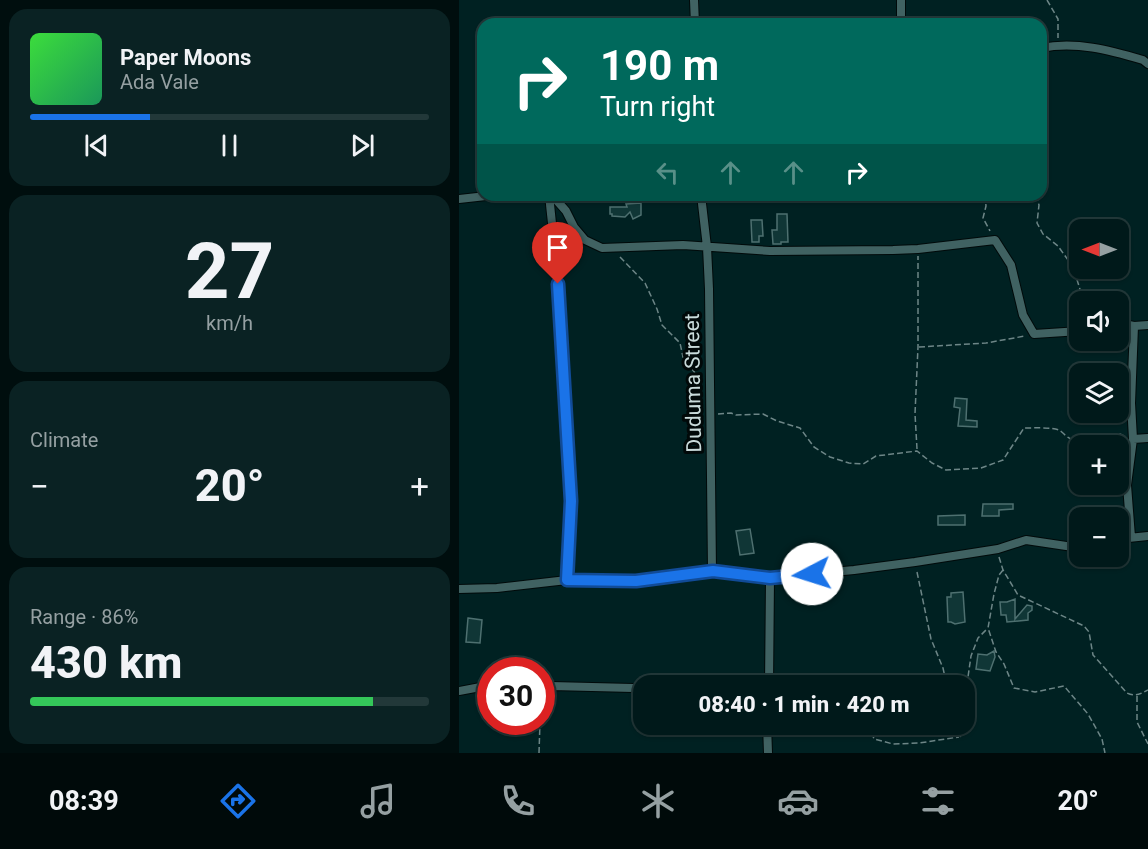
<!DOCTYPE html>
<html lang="en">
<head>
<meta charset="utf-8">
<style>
	:root { --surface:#00191a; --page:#0a2223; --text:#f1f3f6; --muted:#95a0a2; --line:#223839; --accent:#1a73e8 }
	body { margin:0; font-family:Roboto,sans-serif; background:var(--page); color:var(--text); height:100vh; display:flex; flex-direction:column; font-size:22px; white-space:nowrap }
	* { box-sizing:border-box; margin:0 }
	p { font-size:20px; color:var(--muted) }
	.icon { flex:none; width:33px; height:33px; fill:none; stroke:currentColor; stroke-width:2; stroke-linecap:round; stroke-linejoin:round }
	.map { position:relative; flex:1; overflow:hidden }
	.drawer { display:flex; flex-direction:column; gap:9px; padding:9px; background:#000e0e; width:459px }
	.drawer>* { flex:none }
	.guide { position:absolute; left:18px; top:18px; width:570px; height:183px; border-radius:18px; box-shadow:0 2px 4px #0004,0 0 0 2px var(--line); background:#00695c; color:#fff; overflow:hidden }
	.needle { width:39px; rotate:270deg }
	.tools { position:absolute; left:610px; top:219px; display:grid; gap:12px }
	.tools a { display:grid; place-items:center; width:60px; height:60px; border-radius:12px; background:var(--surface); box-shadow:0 2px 4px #0004,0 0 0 2px var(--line); font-size:30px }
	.speed { position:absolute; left:18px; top:657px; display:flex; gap:12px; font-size:30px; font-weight:700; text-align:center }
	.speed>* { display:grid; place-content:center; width:78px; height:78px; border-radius:50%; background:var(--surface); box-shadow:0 2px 4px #0004,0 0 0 2px var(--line); line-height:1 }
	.speed .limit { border:9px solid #d22; background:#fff; color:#111 }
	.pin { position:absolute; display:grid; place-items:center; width:51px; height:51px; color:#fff; margin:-62px -26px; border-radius:50% 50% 50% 0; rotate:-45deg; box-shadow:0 0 6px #0007 }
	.pin .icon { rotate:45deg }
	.me { position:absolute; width:66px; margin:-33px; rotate:265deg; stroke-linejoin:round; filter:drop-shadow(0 0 4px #0008) }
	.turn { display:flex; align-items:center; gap:21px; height:126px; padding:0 24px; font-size:27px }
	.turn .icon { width:78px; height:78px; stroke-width:2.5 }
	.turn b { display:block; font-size:42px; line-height:51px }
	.lanes { display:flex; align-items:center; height:57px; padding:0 24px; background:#0003; justify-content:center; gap:30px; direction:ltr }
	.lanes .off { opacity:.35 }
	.big { font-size:45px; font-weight:800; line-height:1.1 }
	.drawer .card { flex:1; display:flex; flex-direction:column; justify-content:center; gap:9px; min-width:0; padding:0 21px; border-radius:18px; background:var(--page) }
	.drawer .dial { align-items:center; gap:0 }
	.dial b { font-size:78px; line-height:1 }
	.song { display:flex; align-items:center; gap:18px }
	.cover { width:72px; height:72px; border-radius:9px; background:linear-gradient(135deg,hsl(120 70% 55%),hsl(150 70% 35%)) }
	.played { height:6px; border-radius:3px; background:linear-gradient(90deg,var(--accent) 30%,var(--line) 30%) }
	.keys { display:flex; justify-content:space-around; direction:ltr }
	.heat { display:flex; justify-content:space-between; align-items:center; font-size:33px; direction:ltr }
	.charge { height:9px; border-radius:4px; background:linear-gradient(90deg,#34c759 86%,var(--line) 0) }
	.trip { position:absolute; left:174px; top:675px; width:342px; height:60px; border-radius:18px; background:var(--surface); box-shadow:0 2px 4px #0004,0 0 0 2px var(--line); font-weight:800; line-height:60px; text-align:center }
	.tabs { display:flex; height:96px; justify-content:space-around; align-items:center; background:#000a0a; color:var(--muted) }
	.tabs .icon { width:42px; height:42px }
	.tabs .selected { color:var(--accent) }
	.tabs b { font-size:27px; color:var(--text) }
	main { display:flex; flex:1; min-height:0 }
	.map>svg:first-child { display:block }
	.building { fill:#103636; stroke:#4e7070; stroke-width:1.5 }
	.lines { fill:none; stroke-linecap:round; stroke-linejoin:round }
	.minor-casing { stroke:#000a0a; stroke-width:10 }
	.path { stroke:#6d8687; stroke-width:1.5; stroke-dasharray:6 3; stroke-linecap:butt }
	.minor { stroke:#406262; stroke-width:8 }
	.route-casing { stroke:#114b97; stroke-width:15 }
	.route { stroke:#1a73e8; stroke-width:10 }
	.labels { text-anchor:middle; stroke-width:6; stroke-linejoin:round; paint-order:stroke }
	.street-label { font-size:21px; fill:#c9dbdb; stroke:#010909 }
</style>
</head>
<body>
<main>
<section class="drawer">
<div class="card">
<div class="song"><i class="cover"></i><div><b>Paper Moons</b><p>Ada Vale</p></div></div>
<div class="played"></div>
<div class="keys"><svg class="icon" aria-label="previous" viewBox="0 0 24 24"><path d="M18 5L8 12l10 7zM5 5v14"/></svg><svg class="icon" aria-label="pause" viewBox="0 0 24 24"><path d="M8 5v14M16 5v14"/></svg><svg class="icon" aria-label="next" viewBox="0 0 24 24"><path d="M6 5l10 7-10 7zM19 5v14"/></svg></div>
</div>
<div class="card dial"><b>27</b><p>km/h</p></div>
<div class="card"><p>Climate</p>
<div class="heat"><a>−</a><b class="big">20°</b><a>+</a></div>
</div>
<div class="card"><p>Range · 86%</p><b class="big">430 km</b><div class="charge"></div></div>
</section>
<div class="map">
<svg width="689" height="753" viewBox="0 0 689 753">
	<rect width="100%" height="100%" fill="#002122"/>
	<path class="building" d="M182 203V215L174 219 171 212 166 217 153 216V214H151V207H168L167 204Z
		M318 214H328L329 242H322V244H314L313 230H318Z
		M292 220H303L304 236H300V242H293Z
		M496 398 508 399 507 420 518 421V427L499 426 501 408 495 407Z
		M524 504H554V509L540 510V516H523Z
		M506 515V525H479V516Z
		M291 529 295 553 281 555 277 531Z
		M504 592 506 622 496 624 492 622H489L488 597H492V593Z
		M556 599V619L568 605 573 606V610L569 613V620L548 622 547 615H542L541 602H548Z
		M9 618 23 620 21 643 7 642Z
		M535 651 536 657 531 671 517 669 519 654 528 655Z"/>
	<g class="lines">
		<g class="minor-casing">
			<path id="minor" d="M235 0 236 24
				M442 24V0
				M582 48C617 41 650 50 684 60L689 64
				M90 195 97 261 103 331 107 418 109 444V472L112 501 108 580
				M93 195 107 211 115 227 126 240 143 248 224 245 311 251 434 250 459 249 536 240 552 265 564 315 575 334 621 331
				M242 195 248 247 250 289 253 571
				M0 199 36 195
				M660 323 675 326
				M674 439 689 438
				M672 537 668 485 674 439 672 403 675 326 689 325
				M660 539 689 536
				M0 589 38 588 108 580 177 581 253 571 311 578 395 570 456 562 539 549 567 540 614 547 621 546
				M310 686 311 578
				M82 689 92 686 174 688
				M0 691 32 685
				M308 724 309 753"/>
		</g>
		<path class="path" d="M588 0 599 19V38
			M582 78V82
			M526 195 527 206 524 218 531 231
			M577 195 580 205 578 223 584 234 599 246 614 267 625 302
			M161 257 186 283 198 309 203 325 221 343 224 357 242 381
			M460 347 527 343 566 336
			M259 414 272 413 277 415 304 414 318 421 341 428 355 447 371 457 390 463 404 464 417 456 458 451 473 463 487 470 522 468 544 460 565 428C574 428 592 427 600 430 604 432 607 437 612 439 619 441 624 437 630 435 641 433 647 440 659 433L665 436
			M458 449 456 414 459 347V256
			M540 557 544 570 559 595 625 626 630 632 634 655 668 693C676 697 681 694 689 690
			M544 570 540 575 535 594 529 628 537 652 545 664 555 688 576 692 605 686 629 714 643 739 646 753
			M458 572 472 639 484 668 488 686
			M678 696V722L689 744
			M410 724 415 739 434 744 460 743 500 737
			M498 724 501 736
			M501 737 510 721 509 677 512 656 519 638 528 629
			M80 753 81 722"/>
		<use href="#minor" class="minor"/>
	</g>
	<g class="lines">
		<g class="route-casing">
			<path id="route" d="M99 284 112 501 108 580 177 581 254 571 311 578 353 574"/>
		</g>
		<use href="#route" class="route"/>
	</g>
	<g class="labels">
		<g class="street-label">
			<text transform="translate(234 383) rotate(-91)" y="7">Duduma Street</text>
		</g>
	</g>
</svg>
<div class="tools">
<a><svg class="needle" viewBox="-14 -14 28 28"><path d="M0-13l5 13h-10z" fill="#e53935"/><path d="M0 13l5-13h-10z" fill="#95a0a2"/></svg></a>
<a><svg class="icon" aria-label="sound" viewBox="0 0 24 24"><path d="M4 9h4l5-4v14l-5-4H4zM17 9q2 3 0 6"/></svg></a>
<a><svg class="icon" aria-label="layers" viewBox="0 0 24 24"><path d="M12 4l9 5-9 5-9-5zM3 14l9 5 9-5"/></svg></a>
<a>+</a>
<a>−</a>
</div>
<div class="speed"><div class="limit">30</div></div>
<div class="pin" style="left:99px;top:284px;background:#d93025"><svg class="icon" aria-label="arrive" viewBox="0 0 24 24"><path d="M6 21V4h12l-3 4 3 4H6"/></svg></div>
<svg class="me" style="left:353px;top:574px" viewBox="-20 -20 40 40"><circle r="19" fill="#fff"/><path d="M0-13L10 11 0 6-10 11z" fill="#1a73e8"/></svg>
<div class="trip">08:40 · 1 min · 420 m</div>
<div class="guide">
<div class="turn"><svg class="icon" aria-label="right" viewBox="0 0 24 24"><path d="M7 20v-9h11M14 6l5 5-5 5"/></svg><div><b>190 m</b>Turn right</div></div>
<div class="lanes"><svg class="icon off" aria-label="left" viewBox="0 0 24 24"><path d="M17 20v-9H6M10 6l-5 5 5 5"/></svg><svg class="icon off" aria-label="ahead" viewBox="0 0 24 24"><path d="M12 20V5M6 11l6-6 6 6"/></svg><svg class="icon off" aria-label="ahead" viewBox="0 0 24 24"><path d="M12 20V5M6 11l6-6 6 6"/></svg><svg class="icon" aria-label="right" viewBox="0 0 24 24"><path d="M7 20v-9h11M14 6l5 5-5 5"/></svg></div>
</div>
</div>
</main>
<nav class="tabs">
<b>08:39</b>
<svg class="icon selected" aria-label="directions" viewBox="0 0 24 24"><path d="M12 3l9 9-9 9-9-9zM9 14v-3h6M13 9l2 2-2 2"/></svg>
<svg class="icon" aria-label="music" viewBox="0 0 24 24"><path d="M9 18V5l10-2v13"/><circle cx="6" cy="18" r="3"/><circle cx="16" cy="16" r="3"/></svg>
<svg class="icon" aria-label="phone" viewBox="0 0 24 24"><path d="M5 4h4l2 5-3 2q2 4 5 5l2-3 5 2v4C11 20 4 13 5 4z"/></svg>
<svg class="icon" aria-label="climate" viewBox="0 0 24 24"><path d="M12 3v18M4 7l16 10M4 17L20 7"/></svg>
<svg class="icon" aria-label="car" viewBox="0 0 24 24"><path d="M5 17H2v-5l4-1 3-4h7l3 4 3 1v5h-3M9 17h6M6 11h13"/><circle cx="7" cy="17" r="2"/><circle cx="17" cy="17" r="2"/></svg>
<svg class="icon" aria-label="filters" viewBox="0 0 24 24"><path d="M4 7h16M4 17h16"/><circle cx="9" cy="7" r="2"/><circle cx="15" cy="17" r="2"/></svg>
<b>20°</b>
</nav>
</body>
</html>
